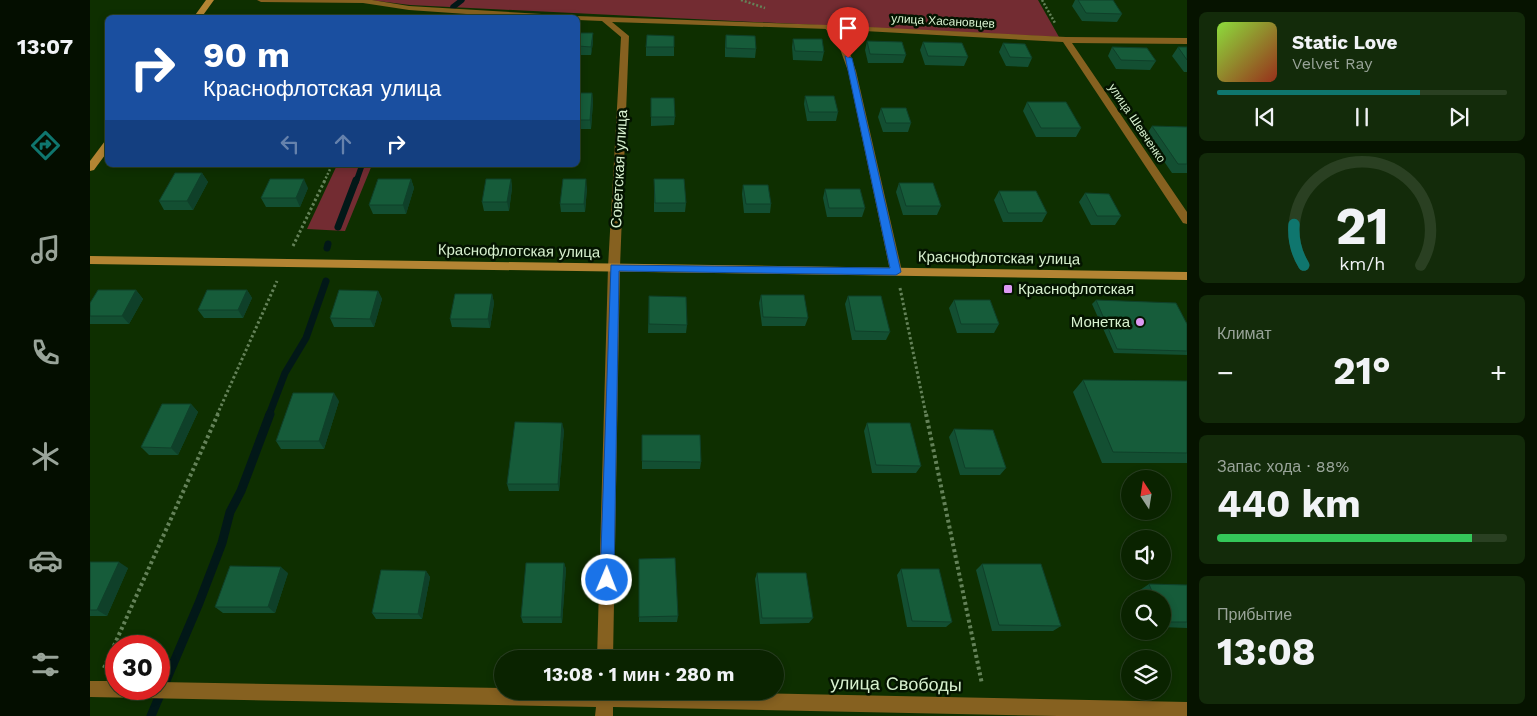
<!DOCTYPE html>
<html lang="ru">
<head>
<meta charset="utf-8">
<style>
	:root { --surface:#0a2300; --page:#132b0a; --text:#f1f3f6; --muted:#99a499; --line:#2a4022; --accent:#0f766e }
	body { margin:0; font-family:"Work Sans",sans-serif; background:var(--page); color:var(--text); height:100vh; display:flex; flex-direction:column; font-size:19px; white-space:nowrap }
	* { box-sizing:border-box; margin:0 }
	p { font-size:16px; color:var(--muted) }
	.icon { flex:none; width:28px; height:28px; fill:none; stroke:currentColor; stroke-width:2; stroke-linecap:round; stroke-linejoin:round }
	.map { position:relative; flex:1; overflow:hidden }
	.panel { display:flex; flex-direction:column; gap:12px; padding:12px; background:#061300; width:350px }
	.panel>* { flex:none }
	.banner { position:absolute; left:15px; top:15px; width:475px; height:152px; border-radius:8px; box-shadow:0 2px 8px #0003,0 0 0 1px var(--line); background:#1a4fa0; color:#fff; overflow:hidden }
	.needle { width:32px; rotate:348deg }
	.tools { position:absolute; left:1031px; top:470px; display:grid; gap:10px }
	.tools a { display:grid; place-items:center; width:50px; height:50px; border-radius:50%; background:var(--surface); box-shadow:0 2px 8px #0003,0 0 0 1px var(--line); font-size:25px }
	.speed { position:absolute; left:15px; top:635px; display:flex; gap:10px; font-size:25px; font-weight:700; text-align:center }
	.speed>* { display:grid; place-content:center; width:65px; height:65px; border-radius:50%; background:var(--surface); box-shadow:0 2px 8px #0003,0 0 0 1px var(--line); line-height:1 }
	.speed .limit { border:8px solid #d22; background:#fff; color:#111 }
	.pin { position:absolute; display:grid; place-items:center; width:42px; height:42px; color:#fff; margin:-51px -21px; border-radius:50% 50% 50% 0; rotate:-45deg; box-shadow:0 0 5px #0007 }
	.pin .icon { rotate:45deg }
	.me { position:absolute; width:55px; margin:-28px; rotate:1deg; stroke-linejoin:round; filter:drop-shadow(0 0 4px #0008) }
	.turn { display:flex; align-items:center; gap:18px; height:105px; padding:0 15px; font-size:22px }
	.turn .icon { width:65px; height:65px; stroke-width:2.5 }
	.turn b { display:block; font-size:35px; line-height:42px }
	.lanes { display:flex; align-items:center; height:48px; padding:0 15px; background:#0003; justify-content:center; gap:25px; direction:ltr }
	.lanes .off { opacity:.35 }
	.big { font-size:38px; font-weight:700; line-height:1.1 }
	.panel .card { flex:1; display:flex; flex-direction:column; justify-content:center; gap:8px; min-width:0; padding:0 18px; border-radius:8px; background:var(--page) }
	.panel .dial { align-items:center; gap:0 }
	.dial svg { height:130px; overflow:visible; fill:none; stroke:var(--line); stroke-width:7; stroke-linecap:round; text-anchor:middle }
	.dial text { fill:var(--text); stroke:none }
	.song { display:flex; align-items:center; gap:15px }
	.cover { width:60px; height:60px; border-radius:8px; background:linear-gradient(135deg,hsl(90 70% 55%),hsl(10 70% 35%)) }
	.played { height:5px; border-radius:2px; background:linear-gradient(90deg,var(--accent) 70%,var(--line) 70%) }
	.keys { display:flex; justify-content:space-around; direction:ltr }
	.heat { display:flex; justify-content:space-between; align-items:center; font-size:28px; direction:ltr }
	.charge { height:8px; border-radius:4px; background:linear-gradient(90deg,#34c759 88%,var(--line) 0) }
	.trip { position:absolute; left:404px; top:650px; width:290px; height:50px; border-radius:25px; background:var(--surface); box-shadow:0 2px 8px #0003,0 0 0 1px var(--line); font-weight:700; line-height:50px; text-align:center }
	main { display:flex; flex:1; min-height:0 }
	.tabs { display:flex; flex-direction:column; width:90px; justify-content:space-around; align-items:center; background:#040e00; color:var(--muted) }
	.tabs .icon { width:35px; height:35px }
	.tabs .active { color:var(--accent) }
	.tabs b { font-size:22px; color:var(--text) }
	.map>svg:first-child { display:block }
	.green { fill:#732c32 }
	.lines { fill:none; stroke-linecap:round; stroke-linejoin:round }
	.stream-far2 { stroke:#021818; stroke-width:5.5 }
	.stream-far1 { stroke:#021818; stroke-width:7 }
	.stream { stroke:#021818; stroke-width:9 }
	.path-far2 { stroke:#648258; stroke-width:2.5; stroke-dasharray:2 2; stroke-linecap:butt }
	.path-far1 { stroke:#648258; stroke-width:3; stroke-dasharray:2.5 2.5; stroke-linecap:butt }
	.path { stroke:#648258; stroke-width:4; stroke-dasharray:3 3; stroke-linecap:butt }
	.lane { fill:#866120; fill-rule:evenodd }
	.street { fill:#866120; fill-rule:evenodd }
	.secondary { fill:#b48533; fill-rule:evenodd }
	.wall { fill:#134f32 }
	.shaded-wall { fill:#0f4029 }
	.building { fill:#165c3a; stroke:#0f4029 }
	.route { fill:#1a73e8; stroke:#114b97 }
	.poi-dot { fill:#dd99f3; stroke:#041400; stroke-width:2 }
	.labels { text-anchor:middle; stroke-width:5; stroke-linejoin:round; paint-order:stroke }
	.far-street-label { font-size:12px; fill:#d8f1cf; stroke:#041400 }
	.street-label { font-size:15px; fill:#d8f1cf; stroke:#041400 }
	.poi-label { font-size:15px; fill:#d8f1cf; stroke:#041400; text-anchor:start }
	.near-street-label { font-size:18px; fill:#d8f1cf; stroke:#041400 }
</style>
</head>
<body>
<main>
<nav class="tabs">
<b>13:07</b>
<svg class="icon active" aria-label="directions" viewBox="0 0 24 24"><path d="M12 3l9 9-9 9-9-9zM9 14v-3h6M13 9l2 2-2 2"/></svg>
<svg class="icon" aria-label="music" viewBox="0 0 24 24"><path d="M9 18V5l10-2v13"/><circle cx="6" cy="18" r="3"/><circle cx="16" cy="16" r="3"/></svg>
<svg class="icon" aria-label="phone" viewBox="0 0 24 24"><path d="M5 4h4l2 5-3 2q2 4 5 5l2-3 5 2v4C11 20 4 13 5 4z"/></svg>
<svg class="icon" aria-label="climate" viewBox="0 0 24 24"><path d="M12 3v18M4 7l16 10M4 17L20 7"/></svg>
<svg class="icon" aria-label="car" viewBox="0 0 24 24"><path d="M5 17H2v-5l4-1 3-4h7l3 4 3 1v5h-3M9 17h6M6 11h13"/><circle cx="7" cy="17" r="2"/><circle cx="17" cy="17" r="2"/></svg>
<svg class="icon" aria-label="filters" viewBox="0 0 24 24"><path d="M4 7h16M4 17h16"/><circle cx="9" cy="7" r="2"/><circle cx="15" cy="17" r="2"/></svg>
</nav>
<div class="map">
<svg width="1097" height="716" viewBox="0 0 1097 716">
	<rect width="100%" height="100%" fill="#0e2f00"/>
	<path class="green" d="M280 0H948L969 37 320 5Z
		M247 165H282L255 231 217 229Z"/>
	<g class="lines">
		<path class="stream-far2" d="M363 7 372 0
			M266 182 272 165"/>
		<path class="stream-far1" d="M248 227 266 180
			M237 248 238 244
			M179 415 195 373 216 338 236 281"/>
		<path class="stream" d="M61 716 109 603 132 543 140 512 151 491 180 414"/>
		<path class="path-far2" d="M651 0 675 8
			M952 0 965 23
			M234 182 242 165"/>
		<path class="path-far1" d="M203 246 235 180
			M810 288 836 415
			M127 415 187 281"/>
		<path class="path" d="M836 414 892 684
			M14 668 128 414"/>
		<path class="lane" d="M735 25H741L757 45 766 71 812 271 806 275 800 271 758 71 749 46 734 27Z"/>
		<path class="street" d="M167 0H282L319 6 486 16 738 25 976 37 1097 38V44L982 43 1097 212V224L1093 223 973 42 738 29 522 22 539 36 530 267 523 659H507L518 267 531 37 512 21 488 20V18H435L319 10 273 3 171 2Z
			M0 681H26V689H69V682L412 688V691H557L1097 702V716H968L523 707V716H505L506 707 0 697Z"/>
		<path class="secondary" d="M116 0H124L111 18H103Z
			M18 140V151L4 170 0 171V161L15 141Z
			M0 256 1097 272V280L0 264Z"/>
	</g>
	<path class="wall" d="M985 0H988L1032 14 1027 22 992 21 982 6Z
		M488 33 503 42 501 55H488Z
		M636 35 666 49 665 58 635 57V44Z
		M584 36V56H556V47Z
		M703 39 734 52 732 61 703 60 702 47Z
		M777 41 816 55 813 63H778L775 50Z
		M833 42 878 57 874 66 835 65 830 50Z
		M913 43 942 58 938 67 916 66 909 52Z
		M1022 47 1066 61 1060 70 1026 69 1018 56Z
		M1088 47H1097V72H1094L1082 56Z
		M488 93H502L503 102 501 129H488Z
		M715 96 748 112 746 121H717L714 104Z
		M561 98 585 117 584 125 561 126Z
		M937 102 991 128 986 137H946L933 111Z
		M791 108 821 123 818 132H793L788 117Z
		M1062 126 1097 127V173H1082L1056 135Z
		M112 173 118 182 103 210H74L69 201Z
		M321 179 324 188 316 214H283L279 205Z
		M421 179 422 188 419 211H394L392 202Z
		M809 183 851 206 847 215H813L806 192Z
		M653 185 681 204 680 213H654L652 194Z
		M218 188 210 207H176L171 198Z
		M497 188 495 212H471L470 204Z
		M564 188 596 203 595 212H564Z
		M735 189 775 208 772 217H737L733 198Z
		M909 191 957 213 952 222H913L904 200Z
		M995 193 1031 216 1025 225H1001L989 202Z
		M46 290 53 299 39 324H0V303Z
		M157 290 162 298 153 318H114L108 310Z
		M288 291 292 299 284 327H244L240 318Z
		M402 294 404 303 400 328 362 327 360 319Z
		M671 295 718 318 715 326H672L669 303Z
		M559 296 597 325 596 333H558Z
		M758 296 800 332 796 340H762L755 304Z
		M864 300 909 324 904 333H867L859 308Z
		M1006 300 1097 324V355L1024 353 1002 304Z
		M993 380 1097 381V463H1012L983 392Z
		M249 401 234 449H191L186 441Z
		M101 404 108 412 88 455H59L51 447Z
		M777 423 831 466 826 473H782L774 431Z
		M864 429 916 468 910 475H870L859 437Z
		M474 430 469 491H419L417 484Z
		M552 435 611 462 610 469H552Z
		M549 559 588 616 587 622H549Z
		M0 562 38 568 17 616H0Z
		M474 563 476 569 472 623H433L431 617Z
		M892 564 971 626 963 631H902L886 570Z
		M811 569 862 622 856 627H817L807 575Z
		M336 571 340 577 332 619H286L282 613Z
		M198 573 185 613H133L125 607Z
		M667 573 723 618 719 623 670 624 665 579Z
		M1059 584 1097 585V628L1072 627V599H1053L1050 590Z"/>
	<path class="shaded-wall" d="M503 33V42L501 55V47Z
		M502 93 503 102 501 129 500 120Z
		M112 173 118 182 103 210 97 201Z
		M214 179 218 188 210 207 206 198Z
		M321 179 324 188 316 214 313 205Z
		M421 179 422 188 419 211 417 202Z
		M496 179 497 188 495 212 494 204Z
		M46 290 53 299 39 324 32 316Z
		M157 290 162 298 153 318 148 310Z
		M288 291 292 299 284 327 280 319Z
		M402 294 404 303 400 328 398 319Z
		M244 393 249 401 234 449 229 441Z
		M101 404 108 412 88 455 81 448Z
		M472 423 474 430 469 491 468 484Z
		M29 562 38 568 17 616 7 610Z
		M474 563 476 569 472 623 471 617Z
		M191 567 198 573 185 613 178 607Z
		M336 571 340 577 332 619 328 614Z"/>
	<path class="building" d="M988 0H1023L1032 14 996 13Z
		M488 33H503L501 47 488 46Z
		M557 35 584 36V47H556Z
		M636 35 665 36 666 49 636 48Z
		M703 39H732L734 52 705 51Z
		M777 41 812 42 816 55 780 54Z
		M833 42 872 43 878 57 838 56Z
		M913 43 935 44 942 58 920 57Z
		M1022 47 1057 48 1066 61 1031 60Z
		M1088 47H1097V60Z
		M488 93H502L500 120H488Z
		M715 96H744L748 112H719Z
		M561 98H584L585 117H561Z
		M937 102H976L991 128H951Z
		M791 108H816L821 123H796Z
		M1062 126 1097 127V164H1088Z
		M85 173H112L97 201H69Z
		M180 179H214L206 198H171Z
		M288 179H321L313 205H279Z
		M396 179H421L417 202H392Z
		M473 179H496L494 204H470Z
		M564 179H594L596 203H565Z
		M809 183H843L851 206H816Z
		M653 185H678L681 204H656Z
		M735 189H770L775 208H739Z
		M909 191H946L957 213H918Z
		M995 193 1019 194 1031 216H1007Z
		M8 290H46L32 316H0V303Z
		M117 290H157L148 310H108Z
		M249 290 288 291 280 319 240 318Z
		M365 294H402L398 319H360Z
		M671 295H714L718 318 673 317Z
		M559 296 596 297 597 325 559 324Z
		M758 296H791L800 332 765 331Z
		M864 300H900L909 324H871Z
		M1006 300 1086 303 1097 324V351L1027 349Z
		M993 380 1097 381V453L1023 452Z
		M203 393H244L229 441H186Z
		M72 404H101L81 448 51 447Z
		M425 422 472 423 468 484H417Z
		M777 423H820L831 466 786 465Z
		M864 429 903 430 916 468H875Z
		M552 435H610L611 462 552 461Z
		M585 558 588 616 549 617V559Z
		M0 562H29L7 610H0Z
		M436 563H474L471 617H431Z
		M892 564H951L971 626 909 625Z
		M140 566 191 567 178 607H125Z
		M811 569H849L862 622 822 621Z
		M291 570 336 571 328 614 282 613Z
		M667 573H716L723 618H672Z
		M1059 584 1097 585V622H1075L1072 617V599H1065Z"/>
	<path class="route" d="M755 56 762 58 811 272 806 275 529 271 524 580 522 585 517 587 512 585 510 580 521 265 800 268Z"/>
	<g class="poi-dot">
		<rect x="913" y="284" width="10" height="10" rx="2.5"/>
		<circle cx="1050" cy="322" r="5"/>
	</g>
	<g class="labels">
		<g class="far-street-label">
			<text transform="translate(853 21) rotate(3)" y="4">улица Хасановцев</text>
			<text transform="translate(1047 123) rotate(56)" y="4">улица Шевченко</text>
		</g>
		<g class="street-label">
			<text transform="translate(529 169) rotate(-87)" y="5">Советская улица</text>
			<text transform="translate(429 251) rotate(1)" y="5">Краснофлотская улица</text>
			<text transform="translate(909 258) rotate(1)" y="5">Краснофлотская улица</text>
		</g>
		<g class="poi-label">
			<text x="928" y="294">Краснофлотская</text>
			<text x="1040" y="327" text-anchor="end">Монетка</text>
		</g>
		<g class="near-street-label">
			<text transform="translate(806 684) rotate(1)" y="6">улица Свободы</text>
		</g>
	</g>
</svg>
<div class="tools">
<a><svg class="needle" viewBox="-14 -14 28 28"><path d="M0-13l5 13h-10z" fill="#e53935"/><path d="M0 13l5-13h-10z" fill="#99a499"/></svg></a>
<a><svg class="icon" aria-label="sound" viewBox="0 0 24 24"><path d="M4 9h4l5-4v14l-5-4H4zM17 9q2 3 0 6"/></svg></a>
<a><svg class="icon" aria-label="search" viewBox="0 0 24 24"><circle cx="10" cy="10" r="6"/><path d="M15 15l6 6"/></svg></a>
<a><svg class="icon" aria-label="layers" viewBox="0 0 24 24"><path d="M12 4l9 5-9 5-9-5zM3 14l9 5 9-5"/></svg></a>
</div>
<div class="speed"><div class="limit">30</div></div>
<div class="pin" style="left:758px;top:58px;background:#d93025"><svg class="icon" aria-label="arrive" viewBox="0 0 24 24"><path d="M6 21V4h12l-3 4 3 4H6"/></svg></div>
<svg class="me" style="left:517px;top:580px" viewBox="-20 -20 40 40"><circle r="17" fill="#1a73e8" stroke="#fff" stroke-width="3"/><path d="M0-11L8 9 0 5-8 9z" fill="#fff"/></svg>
<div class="trip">13:08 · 1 мин · 280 m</div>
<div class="banner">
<div class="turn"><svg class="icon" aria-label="right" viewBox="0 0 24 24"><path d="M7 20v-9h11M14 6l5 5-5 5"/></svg><div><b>90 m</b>Краснофлотская улица</div></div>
<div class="lanes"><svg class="icon off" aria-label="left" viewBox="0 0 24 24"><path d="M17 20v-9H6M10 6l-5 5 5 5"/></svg><svg class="icon off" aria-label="ahead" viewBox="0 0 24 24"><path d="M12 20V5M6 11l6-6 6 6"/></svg><svg class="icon" aria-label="right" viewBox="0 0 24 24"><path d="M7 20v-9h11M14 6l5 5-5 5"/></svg></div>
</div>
</div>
<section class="panel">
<div class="card">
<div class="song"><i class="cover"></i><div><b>Static Love</b><p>Velvet Ray</p></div></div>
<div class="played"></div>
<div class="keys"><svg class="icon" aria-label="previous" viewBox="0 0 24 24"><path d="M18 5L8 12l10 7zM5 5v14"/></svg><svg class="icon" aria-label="pause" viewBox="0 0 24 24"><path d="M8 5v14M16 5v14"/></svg><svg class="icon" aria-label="next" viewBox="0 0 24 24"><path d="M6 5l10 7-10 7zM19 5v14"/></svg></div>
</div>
<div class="card dial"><svg viewBox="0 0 100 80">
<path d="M14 69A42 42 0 1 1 86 69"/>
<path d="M14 69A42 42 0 0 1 8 44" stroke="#0f766e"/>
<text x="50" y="56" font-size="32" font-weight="700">21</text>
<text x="50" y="72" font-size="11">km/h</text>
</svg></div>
<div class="card"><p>Климат</p>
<div class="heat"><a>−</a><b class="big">21°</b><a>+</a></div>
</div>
<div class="card"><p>Запас хода · 88%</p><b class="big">440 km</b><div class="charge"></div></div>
<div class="card"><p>Прибытие</p><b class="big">13:08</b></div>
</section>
</main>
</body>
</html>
